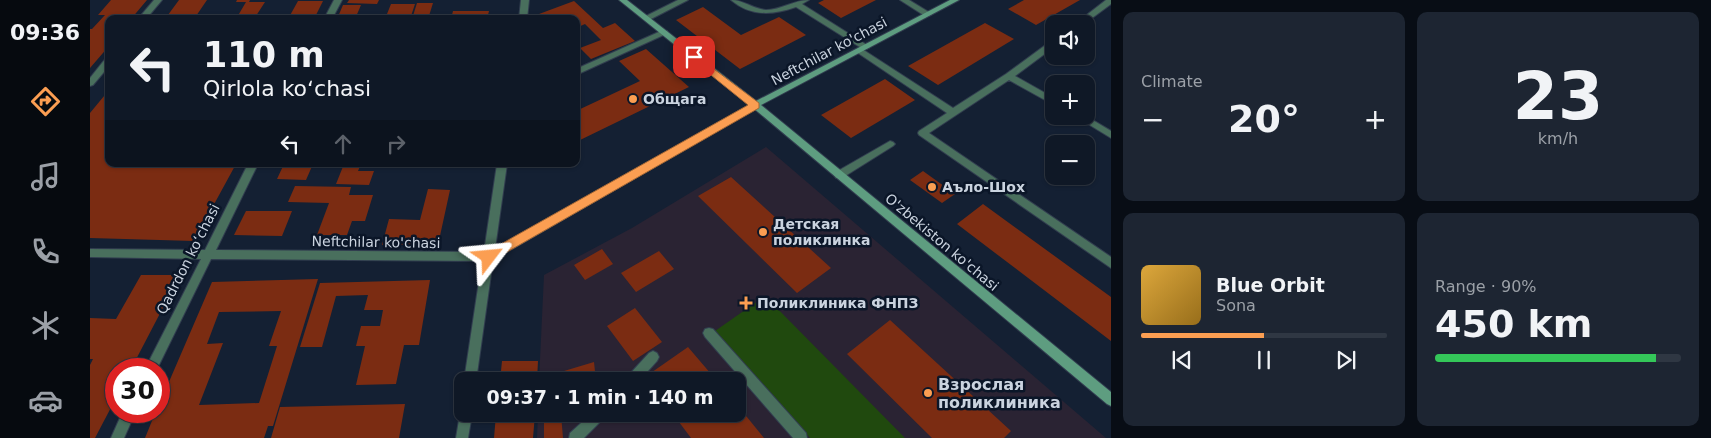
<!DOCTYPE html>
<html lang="en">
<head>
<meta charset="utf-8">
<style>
	:root { --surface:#0f1826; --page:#1d2532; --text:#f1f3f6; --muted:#9ba0a7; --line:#2f3743; --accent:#fb9e52 }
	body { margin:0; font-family:"DejaVu Sans",sans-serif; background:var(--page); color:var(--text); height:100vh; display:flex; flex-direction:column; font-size:19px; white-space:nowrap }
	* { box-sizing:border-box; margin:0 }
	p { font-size:16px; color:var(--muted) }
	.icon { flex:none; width:28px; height:28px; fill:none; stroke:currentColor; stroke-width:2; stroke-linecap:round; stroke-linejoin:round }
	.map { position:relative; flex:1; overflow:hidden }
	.sheet { display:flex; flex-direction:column; gap:12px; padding:12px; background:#080d15; width:600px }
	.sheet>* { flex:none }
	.top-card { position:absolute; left:15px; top:15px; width:475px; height:152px; border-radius:10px; box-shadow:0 1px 4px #0004,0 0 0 1px var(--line); background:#0f1826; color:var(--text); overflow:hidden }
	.tools { position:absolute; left:955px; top:15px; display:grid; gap:10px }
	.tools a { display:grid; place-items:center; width:50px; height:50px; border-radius:10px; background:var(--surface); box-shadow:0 1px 4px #0004,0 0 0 1px var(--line); font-size:25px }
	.speed { position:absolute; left:15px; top:358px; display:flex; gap:10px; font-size:25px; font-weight:700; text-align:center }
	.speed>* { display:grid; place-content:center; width:65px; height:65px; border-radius:50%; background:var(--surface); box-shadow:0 1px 4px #0004,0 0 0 1px var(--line); line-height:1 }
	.speed .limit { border:8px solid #d22; background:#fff; color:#111 }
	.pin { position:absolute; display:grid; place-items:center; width:42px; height:42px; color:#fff; margin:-21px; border-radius:10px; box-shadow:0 2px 8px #0006 }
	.me { position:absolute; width:55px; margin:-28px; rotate:61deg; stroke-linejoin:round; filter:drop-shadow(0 0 4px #0008) }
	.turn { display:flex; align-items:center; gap:18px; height:105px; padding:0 15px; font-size:22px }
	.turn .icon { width:65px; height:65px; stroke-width:2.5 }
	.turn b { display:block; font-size:35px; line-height:42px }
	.lanes { display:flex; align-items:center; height:48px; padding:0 15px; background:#0003; justify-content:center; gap:25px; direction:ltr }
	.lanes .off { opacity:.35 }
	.big { font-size:38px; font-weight:700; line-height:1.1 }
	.sheet .widget { flex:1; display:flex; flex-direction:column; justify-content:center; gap:8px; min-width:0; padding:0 18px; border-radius:10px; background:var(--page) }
	.sheet .dial { align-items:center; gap:0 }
	.dial b { font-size:65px; line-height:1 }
	.song { display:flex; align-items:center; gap:15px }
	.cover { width:60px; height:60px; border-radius:8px; background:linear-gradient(135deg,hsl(40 70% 55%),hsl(40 70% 35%)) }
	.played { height:5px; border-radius:2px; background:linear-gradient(90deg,var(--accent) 50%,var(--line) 50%) }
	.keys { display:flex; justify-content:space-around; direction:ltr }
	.heat { display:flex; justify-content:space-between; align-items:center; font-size:28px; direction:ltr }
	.charge { height:8px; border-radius:4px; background:linear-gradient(90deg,#34c759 90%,var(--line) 0) }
	.sheet .tiles { flex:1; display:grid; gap:12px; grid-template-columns:repeat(2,1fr) }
	.trip { position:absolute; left:364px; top:372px; width:292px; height:50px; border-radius:10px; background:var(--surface); box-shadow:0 1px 4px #0004,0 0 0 1px var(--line); font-weight:700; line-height:50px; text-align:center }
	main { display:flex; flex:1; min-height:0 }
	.dock { display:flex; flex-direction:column; width:90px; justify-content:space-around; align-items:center; background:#060a0f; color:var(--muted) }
	.dock .icon { width:35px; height:35px }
	.dock .current { color:var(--accent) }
	.dock b { font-size:22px; color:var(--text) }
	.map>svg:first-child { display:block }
	.medical { fill:#2a2333 }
	.green { fill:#20490e }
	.building { fill:#7b2c12; fill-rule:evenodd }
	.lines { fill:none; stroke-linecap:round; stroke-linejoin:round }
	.lane-casing { stroke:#313d4f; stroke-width:2 }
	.street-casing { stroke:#313d4f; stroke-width:2 }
	.secondary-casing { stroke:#313d4f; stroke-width:2 }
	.lane { fill:#496f5d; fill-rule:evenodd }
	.street { fill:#496f5d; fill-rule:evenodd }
	.secondary { fill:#5e9d80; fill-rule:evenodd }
	.route { fill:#fb9e52; stroke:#a36735 }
	.poi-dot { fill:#fb9e52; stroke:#0b1628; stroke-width:2 }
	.labels { text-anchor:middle; stroke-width:5; stroke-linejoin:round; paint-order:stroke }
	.street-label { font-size:14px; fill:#cad3df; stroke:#0b1628 }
	.poi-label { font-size:14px; font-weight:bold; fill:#cad3df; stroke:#0b1628; text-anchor:start }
	.near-poi-label { font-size:16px; font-weight:bold; fill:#cad3df; stroke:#0b1628; text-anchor:start }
</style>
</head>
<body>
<main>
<nav class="dock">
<b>09:36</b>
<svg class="icon current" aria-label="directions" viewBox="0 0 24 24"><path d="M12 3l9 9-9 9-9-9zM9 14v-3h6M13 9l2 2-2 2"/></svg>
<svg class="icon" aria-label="music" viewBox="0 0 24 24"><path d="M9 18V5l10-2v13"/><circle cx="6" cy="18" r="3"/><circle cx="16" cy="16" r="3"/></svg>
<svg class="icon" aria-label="phone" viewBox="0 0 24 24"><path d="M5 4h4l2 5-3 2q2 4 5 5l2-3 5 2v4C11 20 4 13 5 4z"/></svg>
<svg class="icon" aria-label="climate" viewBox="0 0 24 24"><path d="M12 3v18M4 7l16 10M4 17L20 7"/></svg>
<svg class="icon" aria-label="car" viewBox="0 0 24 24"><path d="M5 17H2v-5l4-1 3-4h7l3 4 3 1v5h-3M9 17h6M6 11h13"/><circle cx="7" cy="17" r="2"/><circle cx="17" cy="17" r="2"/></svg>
</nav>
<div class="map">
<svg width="1021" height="438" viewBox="0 0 1021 438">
	<rect width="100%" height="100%" fill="#142033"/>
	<path class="medical" d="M676 147 1016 438H447L448 414H648V381H449L454 275 542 228Z"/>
	<path class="green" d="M675 296 815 438H720L625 331Z"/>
	<path class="building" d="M21 0H57L41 19H19V46L0 68V29H2L15 15H8Z
		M89 0H117L104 19H75Z
		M147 0H160L159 2H175L164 19H146L156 2H146Z
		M259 0H289L287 4 257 3Z
		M734 0H786L751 18 728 3Z
		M934 0H990L946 25 918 9Z
		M208 1H233L224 19H198Z
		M484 1 513 28 525 23 545 41 501 59 490 48 511 40 495 24 486 28V19H449L452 17 449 14Z
		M327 3H343L338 19H322Z
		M301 4H325L320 19H295Z
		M253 5H271L265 19H247Z
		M613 7 651 35 689 17 716 35 650 69 586 20Z
		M363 11H399L397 19H361Z
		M895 23 924 39 848 85 818 66Z
		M556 49 599 87 486 142V111L550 81 529 61Z
		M795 79 825 100 761 138 731 115Z
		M19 90V164H146L104 241 0 238V113Z
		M194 164H223L216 180 187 179Z
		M254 164H271L268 171H284L279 185 246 184Z
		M833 171 865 194 852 203 820 180Z
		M641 177 741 268 707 293 608 196Z
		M205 186 261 187 259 195H283L275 221H262L257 235H227L239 203 198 202Z
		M338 189 360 190 348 245H292L299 219 330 220Z
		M893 204 1021 297V341L867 224Z
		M156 211H202L192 236 144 235Z
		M512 249 523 264 495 280 484 265Z
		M569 251 584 269 546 292 531 273Z
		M51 275H90L41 369H26V398L5 438H0V365L3 359H0V318L26 319Z
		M228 279 183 426H178L174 438H55L66 411H69V405L122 282ZM191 311 179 346H187L169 403 109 405 133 343 117 344 129 312Z
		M340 280 329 345H314L306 384 266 385 275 346H266L271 326H290L293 310H274L278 295 246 296 232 347H210L230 283Z
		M545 308 572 342 543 361 517 326Z
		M800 320 921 431 914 438H842L757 354Z
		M598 347 627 381H558L555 377Z
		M412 361H448L447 381H410Z
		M504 362 506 381H454V377Z
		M315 404 309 438H181L190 407Z
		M648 406 674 438H601L583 414H648Z
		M406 414H445L443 438H404Z
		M454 414H471L473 438H454Z"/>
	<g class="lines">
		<g class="lane-casing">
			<path id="lane" d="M588 0H598L559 20H556L552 18Z
				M641 0C654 0 663 9 676 10 691 10 704 0 719 0L712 4 780 47 776 49H773L706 7C683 15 661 17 641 0Z
				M810 0H819L842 14 838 16H835Z
				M1016 0H1021V4L994 24H985Z
				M571 31H577L578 33 486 75V69Z
				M961 41H964V47L925 76 964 98V105L919 80 839 133 1021 257V268L829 135 828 133 829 131 857 113 765 51 769 49H772L863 108 916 74Z
				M985 116H996L1021 131V138Z
				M800 141 803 142 805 144 803 146 752 178H746L744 175 746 172Z
				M619 328 623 329 716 433 717 438H703L615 337 613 333 615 329Z
				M563 351 567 353 569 357 567 361 549 381H535L537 377 559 353Z
				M501 414H516L514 418 494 438H479L480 433Z"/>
		</g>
		<g class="street-casing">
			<path id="street" d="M64 0H72L56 19H48Z
				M244 0H252L242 19H234Z
				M431 0H439L437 19H429Z
				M16 58H19V66L3 85 0 86V78Z
				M665 102 669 105 668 107 403 260 386 381H374L392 261 121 259 67 369H55L111 259 0 257V249L115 250 158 164H168L126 250 394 252 407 164H417L405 249Z
				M372 409V414H382L378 438H366L370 414Z
				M33 411H46L34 438H21Z"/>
		</g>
		<g class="secondary-casing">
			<path id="secondary" d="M529 0H537L666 101 860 0H869L671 105 1021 392V406L1017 404 662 107Z"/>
		</g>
		<use href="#lane" class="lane"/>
		<use href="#street" class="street"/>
		<use href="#secondary" class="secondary"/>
	</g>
	<path class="route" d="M604 54 669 103V108L403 260H395L393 257 395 253 658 105 601 59 600 57Z"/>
	<g class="poi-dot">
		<circle cx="543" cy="99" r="5"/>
		<circle cx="842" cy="187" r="5"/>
		<circle cx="673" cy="232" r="5"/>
		<path d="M653.5 295.5h5v5h5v5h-5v5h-5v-5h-5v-5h5z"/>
		<circle cx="838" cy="393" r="5"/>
	</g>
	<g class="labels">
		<g class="street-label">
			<text transform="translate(739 51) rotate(-28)" y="5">Neftchilar ko'chasi</text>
			<text transform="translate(286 242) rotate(1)" y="5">Neftchilar ko'chasi</text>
			<text transform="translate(852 242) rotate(40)" y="5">O'zbekiston ko'chasi</text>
			<text transform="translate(98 259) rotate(-63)" y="5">Qadrdon koʻchasi</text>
		</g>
		<g class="poi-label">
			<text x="553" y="104">Общага</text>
			<text x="852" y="192">Аъло-Шох</text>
			<text x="683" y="229">Детская<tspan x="683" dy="16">поликлинка</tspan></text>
			<text x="667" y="308">Поликлиника ФНПЗ</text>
		</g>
		<g class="near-poi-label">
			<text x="848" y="390">Взрослая<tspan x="848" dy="18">поликлиника</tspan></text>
		</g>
	</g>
</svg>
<div class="tools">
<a><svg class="icon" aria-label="sound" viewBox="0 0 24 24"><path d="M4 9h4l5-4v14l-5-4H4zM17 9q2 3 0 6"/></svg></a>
<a>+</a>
<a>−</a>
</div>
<div class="speed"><div class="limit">30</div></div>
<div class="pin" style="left:604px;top:57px;background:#d93025"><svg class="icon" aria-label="arrive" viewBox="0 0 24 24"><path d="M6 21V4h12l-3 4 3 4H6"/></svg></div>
<svg class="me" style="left:399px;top:257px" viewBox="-20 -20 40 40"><path d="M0-17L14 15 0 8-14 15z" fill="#fb9e52" stroke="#fff" stroke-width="4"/></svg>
<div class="trip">09:37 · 1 min · 140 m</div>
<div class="top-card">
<div class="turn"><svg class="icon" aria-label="left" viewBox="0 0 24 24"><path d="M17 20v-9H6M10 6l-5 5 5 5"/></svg><div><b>110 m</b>Qirlola koʻchasi</div></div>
<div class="lanes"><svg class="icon" aria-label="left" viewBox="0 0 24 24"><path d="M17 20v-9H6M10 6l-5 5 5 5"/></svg><svg class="icon off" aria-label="ahead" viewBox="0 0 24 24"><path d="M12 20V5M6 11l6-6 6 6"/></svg><svg class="icon off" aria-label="right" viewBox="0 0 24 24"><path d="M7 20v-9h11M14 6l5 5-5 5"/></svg></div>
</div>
</div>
<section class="sheet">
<div class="tiles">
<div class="widget"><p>Climate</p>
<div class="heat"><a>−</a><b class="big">20°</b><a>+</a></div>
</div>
<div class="widget dial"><b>23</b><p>km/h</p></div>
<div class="widget">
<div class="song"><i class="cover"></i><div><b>Blue Orbit</b><p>Sona</p></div></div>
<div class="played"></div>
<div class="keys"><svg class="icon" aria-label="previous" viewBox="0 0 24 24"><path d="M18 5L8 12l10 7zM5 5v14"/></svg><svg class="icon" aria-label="pause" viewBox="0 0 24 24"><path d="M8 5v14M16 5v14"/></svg><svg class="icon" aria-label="next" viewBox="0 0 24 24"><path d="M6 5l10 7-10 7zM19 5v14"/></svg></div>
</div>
<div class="widget"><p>Range · 90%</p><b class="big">450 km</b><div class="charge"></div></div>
</div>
</section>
</main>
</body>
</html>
